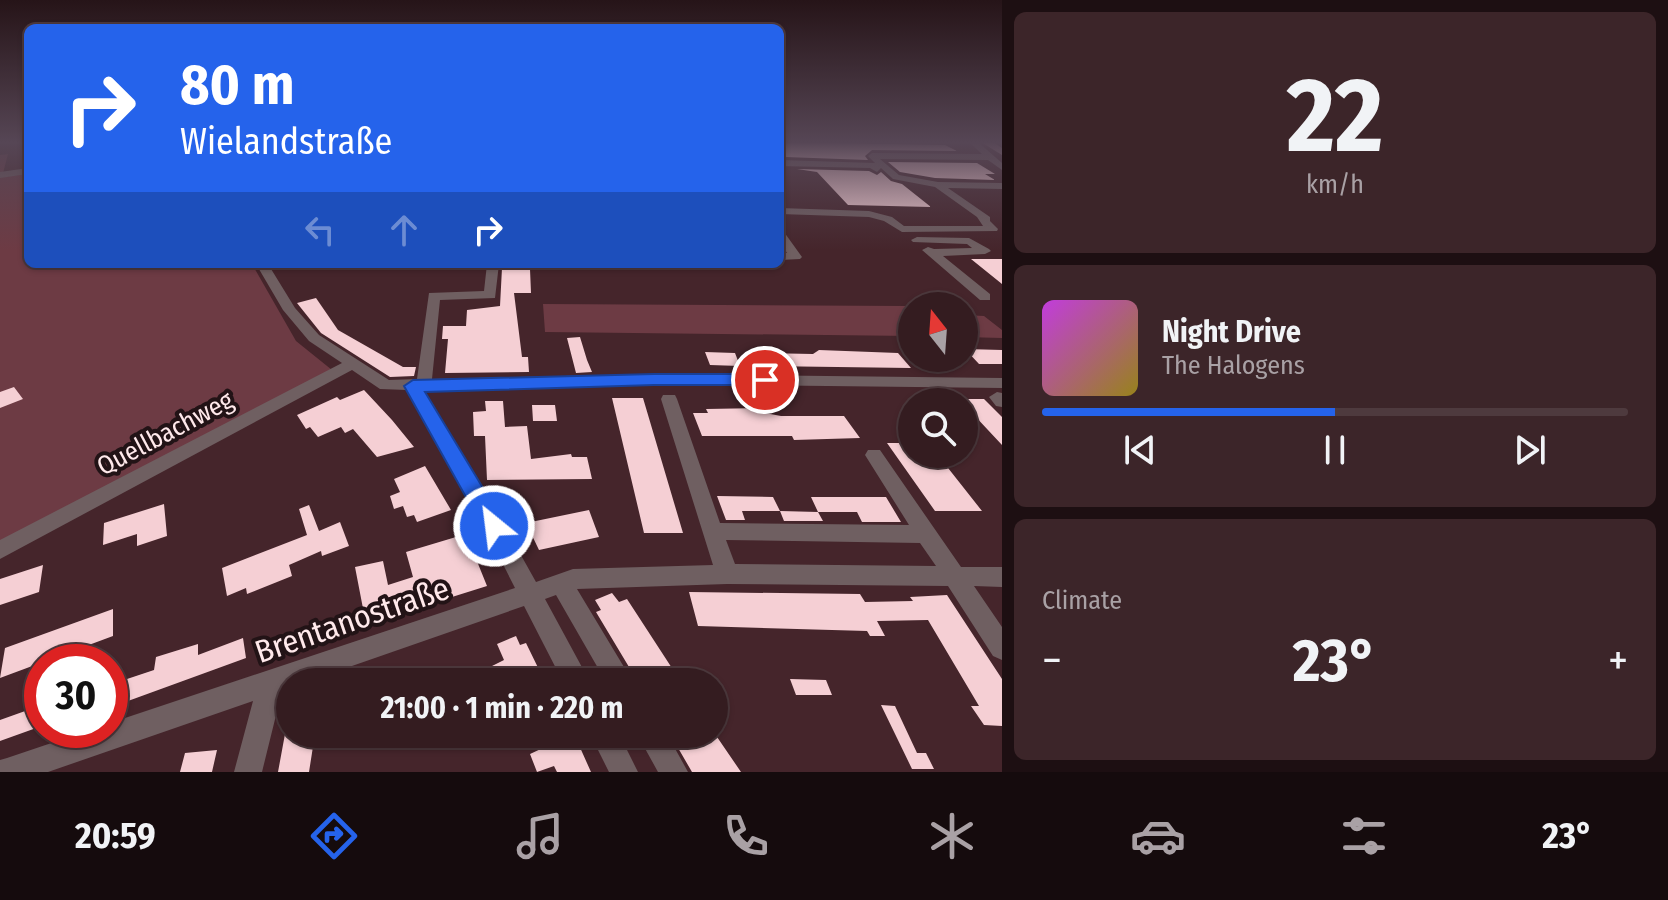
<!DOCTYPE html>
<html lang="en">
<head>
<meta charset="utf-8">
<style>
	:root { --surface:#341c20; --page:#3c2529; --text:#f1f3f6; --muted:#a9a1a5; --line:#4e3a3e; --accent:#2563eb }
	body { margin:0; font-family:"Fira Sans Condensed",sans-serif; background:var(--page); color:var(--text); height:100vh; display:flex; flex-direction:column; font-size:30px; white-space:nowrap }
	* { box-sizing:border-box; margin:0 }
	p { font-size:26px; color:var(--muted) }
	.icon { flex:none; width:44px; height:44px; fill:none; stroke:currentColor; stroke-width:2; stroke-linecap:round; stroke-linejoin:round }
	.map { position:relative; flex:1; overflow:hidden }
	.sheet { display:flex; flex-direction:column; gap:12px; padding:12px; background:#1d0f12; width:666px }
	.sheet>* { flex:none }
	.top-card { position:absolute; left:24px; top:24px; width:760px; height:244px; border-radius:12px; box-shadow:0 2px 6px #0004,0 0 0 2px var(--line); background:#2563eb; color:#fff; overflow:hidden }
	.needle { width:52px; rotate:343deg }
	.buttons { position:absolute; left:898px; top:292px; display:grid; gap:16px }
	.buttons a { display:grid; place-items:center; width:80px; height:80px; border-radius:50%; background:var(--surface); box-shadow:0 2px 6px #0004,0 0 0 2px var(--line); font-size:40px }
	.speed { position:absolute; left:24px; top:644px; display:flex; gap:16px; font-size:40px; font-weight:700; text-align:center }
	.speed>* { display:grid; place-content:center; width:104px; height:104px; border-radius:50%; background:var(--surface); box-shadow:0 2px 6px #0004,0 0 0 2px var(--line); line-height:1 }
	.speed .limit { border:12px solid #d22; background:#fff; color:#111 }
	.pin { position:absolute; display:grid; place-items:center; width:68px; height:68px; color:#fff; margin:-34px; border:4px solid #fff; border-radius:50%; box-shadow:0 2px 8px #0007 }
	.me { position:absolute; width:88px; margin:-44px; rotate:331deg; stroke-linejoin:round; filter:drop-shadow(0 0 6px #0008) }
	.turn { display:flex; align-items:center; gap:28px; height:168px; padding:0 24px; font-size:36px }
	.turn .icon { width:104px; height:104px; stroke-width:2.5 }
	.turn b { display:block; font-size:56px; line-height:68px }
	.lanes { display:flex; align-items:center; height:76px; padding:0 24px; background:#0003; justify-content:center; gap:40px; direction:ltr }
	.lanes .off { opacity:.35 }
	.big { font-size:60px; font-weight:700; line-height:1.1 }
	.sheet .card { flex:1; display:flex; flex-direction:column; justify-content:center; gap:12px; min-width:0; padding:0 28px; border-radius:12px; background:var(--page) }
	.sheet .dial { align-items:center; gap:0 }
	.dial b { font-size:104px; line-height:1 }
	.song { display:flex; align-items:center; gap:24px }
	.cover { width:96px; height:96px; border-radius:12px; background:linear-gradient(135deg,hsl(290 70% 55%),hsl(50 70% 35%)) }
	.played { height:8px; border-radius:4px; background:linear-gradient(90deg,var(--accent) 50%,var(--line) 50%) }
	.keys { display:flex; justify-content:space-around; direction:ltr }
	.heat { display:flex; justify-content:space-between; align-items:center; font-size:44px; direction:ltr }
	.trip { position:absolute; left:276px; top:668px; width:452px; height:80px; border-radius:40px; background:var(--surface); box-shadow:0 2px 6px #0004,0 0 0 2px var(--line); font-weight:700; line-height:80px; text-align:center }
	.dock { display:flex; height:128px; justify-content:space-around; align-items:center; background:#150b0d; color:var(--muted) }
	.dock .icon { width:56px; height:56px }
	.dock .current { color:var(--accent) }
	.dock b { font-size:36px; color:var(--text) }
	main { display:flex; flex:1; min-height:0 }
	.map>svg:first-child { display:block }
	.green { fill:#6d3b44 }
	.building { fill:#f5cfd4 }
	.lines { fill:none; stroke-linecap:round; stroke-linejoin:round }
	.minor { fill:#6f5f61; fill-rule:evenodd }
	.major { fill:#ae8c91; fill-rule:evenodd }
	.route { fill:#2563eb; stroke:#184099; stroke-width:2 }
	.labels { text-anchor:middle; stroke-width:8; stroke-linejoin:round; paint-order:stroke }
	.street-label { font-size:26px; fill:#ffe9eb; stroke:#221316 }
	.near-street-label { font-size:32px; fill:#ffe9eb; stroke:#221316 }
</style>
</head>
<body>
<main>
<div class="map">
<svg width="1002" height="772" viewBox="0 0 1002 772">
	<rect width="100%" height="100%" fill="#45252b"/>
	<path class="green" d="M8 154 2 177 28 174V264H252L296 341 332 370 0 544V155Z
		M543 304 907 306 912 310V336L545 332Z
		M964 315 984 316 1002 330V338L964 337Z"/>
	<path class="building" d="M780 142 945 145 957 151 872 150 865 156 868 160 786 157 780 151Z
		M888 162 977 163 995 174H985L995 180 935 178 900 172Z
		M797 169 869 171 877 175 881 172 891 181 902 184 931 207 848 205 817 172Z
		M971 259H1002V284Z
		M502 268 530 269 531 293H514L522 357H528L529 372 445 373 448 339H442L443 326H466L467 310 500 306Z
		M316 298 338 330 403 367H416L414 376 390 377 321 333 297 303Z
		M580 337 587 360 592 372 576 373 567 338Z
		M965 349 1002 350V364H979Z
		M819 350 898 353 911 368 763 366 757 353 813 354Z
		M705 352 735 353 740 366 710 365Z
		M14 387 23 399 0 408V392Z
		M364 390 392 420 414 447 377 457 353 429 345 433 341 427 318 437 310 427 306 429 297 415 337 397 340 400Z
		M612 398H643L683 533H644Z
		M959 399H984L1002 417V445Z
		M485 401H503L505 427 527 426 531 459 571 454 572 457H587L592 479 487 480 485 436H474L473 412 486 411Z
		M532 405H555L557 421H533Z
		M762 408 765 413 781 416H844L860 438 794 440 792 436H702L693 413H708L706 409Z
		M887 443H912V454H937L982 511H935Z
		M425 466 451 510 417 522 414 515 407 517 403 506 394 509 390 496 400 492 394 479Z
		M717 496 773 497 780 511H742L745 520H726Z
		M811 497H886L901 522H862L857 512H818Z
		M164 504 167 536 137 546V534L103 545 104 523Z
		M309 505 319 531 340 522 349 546 322 556 321 551 289 565 292 576 247 594 246 588 227 596 222 568 307 535 299 509Z
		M589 510 599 537 539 550 526 523Z
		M780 511 818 512 823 521H784Z
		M466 534 487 586 366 624 355 567 383 561 388 585 413 577 406 552Z
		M43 565 39 592 0 605V579Z
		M689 592 860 594 865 602 913 601 910 597 947 595 1002 679V726L984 725 971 706H979L928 620 877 621 885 636H870L867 631 698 626Z
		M612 593 619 602 627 599 681 682H638L596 612 601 610 595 600Z
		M113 609V636L0 678 5 648Z
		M516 636 520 645 526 643 545 682H496L490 667 504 660 497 644Z
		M243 638 246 658 117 705 121 681 154 670 156 657 198 644V655Z
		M790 679 826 680 832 695H796Z
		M42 705 39 727 0 741V720Z
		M881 705 895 706 917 753H926L934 769H912Z
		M285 734H315L309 772H278Z
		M539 734H574L591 772H557L554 766 537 772 530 754 545 747Z
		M670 734H715L741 772H692Z
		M217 750 212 772H180L185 753Z"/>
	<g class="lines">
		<path class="minor" d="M969 142H978L1002 163V170L988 160 880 159 899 175 938 182 1002 183V189L948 188 990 217V221L998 229 997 231 902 232 884 221 869 217 780 214V208L869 211 892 217 904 226H983L977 217 935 187 893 179 881 168 877 172 870 168 780 166V160L875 163 868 156 872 153 982 154Z
			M28 168V174L0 178V172Z
			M780 231 784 232 802 257 800 259 780 260V252L787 253 780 242Z
			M917 237 969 238 989 249 991 251 985 254 943 256 990 294V300H980L922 250 928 247 934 249 972 248 967 244 913 242 911 240Z
			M256 264H268L295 308 319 335 389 380 417 379 429 293 484 291 487 264H499L495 298 440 300 432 379 654 374 1002 378V388L654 384 424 391 489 498 536 582 573 569 713 565 661 399 663 395H675L677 399 720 523 909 525 865 455 868 450H880L961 567H1002V587L974 586 1002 627V660L993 656 948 586 727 584 577 589 633 682H606L556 595 545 599 590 682H563L524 606 306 682H290V688L282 691 262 772H234L253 701 48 772H0V760L7 758 90 730H110V723L515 588 474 507 407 390 380 389 352 370 0 559V540L342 363 309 341 283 310ZM726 540 920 543 936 566 735 564Z
			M997 392 1002 393V407L996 406 989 397Z
			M590 734H619L638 772H609Z
			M637 734H667L688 772H658Z"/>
		<path class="major" d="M981 142H993L1002 148V155Z"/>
	</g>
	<linearGradient id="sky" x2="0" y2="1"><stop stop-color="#261418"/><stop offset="0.57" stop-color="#564655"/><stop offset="1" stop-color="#564655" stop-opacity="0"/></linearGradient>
	<rect width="1002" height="250" fill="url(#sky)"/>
	<path class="route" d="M654 374H765L774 380 765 385H654L425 392 506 526 503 533 494 535 486 533 404 386 413 380Z"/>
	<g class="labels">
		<g class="street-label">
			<text transform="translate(165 433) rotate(-28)" y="9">Quellbachweg</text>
		</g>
		<g class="near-street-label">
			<text transform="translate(352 620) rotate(-19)" y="11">Brentanostraße</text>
		</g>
	</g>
</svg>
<div class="buttons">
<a><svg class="needle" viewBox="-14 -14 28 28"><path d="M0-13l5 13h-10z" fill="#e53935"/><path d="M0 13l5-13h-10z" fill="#a9a1a5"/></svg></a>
<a><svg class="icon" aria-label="search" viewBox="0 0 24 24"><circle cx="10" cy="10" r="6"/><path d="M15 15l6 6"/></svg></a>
</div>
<div class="speed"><div class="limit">30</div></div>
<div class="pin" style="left:765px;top:380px;background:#d93025"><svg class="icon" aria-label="arrive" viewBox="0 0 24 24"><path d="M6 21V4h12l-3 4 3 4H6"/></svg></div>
<svg class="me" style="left:494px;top:526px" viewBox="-20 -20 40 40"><circle r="17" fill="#2563eb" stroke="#fff" stroke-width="3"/><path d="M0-11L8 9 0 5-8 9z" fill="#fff"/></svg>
<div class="trip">21:00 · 1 min · 220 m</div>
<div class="top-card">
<div class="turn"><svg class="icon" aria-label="right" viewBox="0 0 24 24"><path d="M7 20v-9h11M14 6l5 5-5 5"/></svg><div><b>80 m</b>Wielandstraße</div></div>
<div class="lanes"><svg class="icon off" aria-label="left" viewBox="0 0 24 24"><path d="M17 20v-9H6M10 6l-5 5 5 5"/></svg><svg class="icon off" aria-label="ahead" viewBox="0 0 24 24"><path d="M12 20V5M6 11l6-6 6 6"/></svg><svg class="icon" aria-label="right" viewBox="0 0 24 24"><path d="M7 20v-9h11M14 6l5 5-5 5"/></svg></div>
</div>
</div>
<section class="sheet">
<div class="card dial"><b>22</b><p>km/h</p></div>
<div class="card">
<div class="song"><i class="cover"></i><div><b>Night Drive</b><p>The Halogens</p></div></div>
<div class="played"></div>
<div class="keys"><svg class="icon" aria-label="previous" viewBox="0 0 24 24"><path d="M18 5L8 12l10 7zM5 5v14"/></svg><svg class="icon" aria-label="pause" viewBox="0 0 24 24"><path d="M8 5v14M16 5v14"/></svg><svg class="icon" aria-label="next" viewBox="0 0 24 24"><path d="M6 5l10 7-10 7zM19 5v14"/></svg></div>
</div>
<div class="card"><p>Climate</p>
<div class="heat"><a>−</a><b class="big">23°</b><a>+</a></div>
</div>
</section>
</main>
<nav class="dock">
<b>20:59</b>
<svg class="icon current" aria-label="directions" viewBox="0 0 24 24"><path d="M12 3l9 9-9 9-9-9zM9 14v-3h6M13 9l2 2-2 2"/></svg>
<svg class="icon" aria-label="music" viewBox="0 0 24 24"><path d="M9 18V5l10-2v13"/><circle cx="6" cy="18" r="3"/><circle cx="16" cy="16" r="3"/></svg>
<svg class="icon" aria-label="phone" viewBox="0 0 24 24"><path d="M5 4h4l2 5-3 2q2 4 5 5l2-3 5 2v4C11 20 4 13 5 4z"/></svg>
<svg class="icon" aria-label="climate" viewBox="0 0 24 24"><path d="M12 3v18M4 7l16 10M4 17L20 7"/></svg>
<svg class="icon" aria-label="car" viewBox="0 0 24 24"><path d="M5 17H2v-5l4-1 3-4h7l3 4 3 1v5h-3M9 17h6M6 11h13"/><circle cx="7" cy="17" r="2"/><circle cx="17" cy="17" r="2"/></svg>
<svg class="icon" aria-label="filters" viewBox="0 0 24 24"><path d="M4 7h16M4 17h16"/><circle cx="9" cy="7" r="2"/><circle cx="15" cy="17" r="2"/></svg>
<b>23°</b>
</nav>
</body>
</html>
